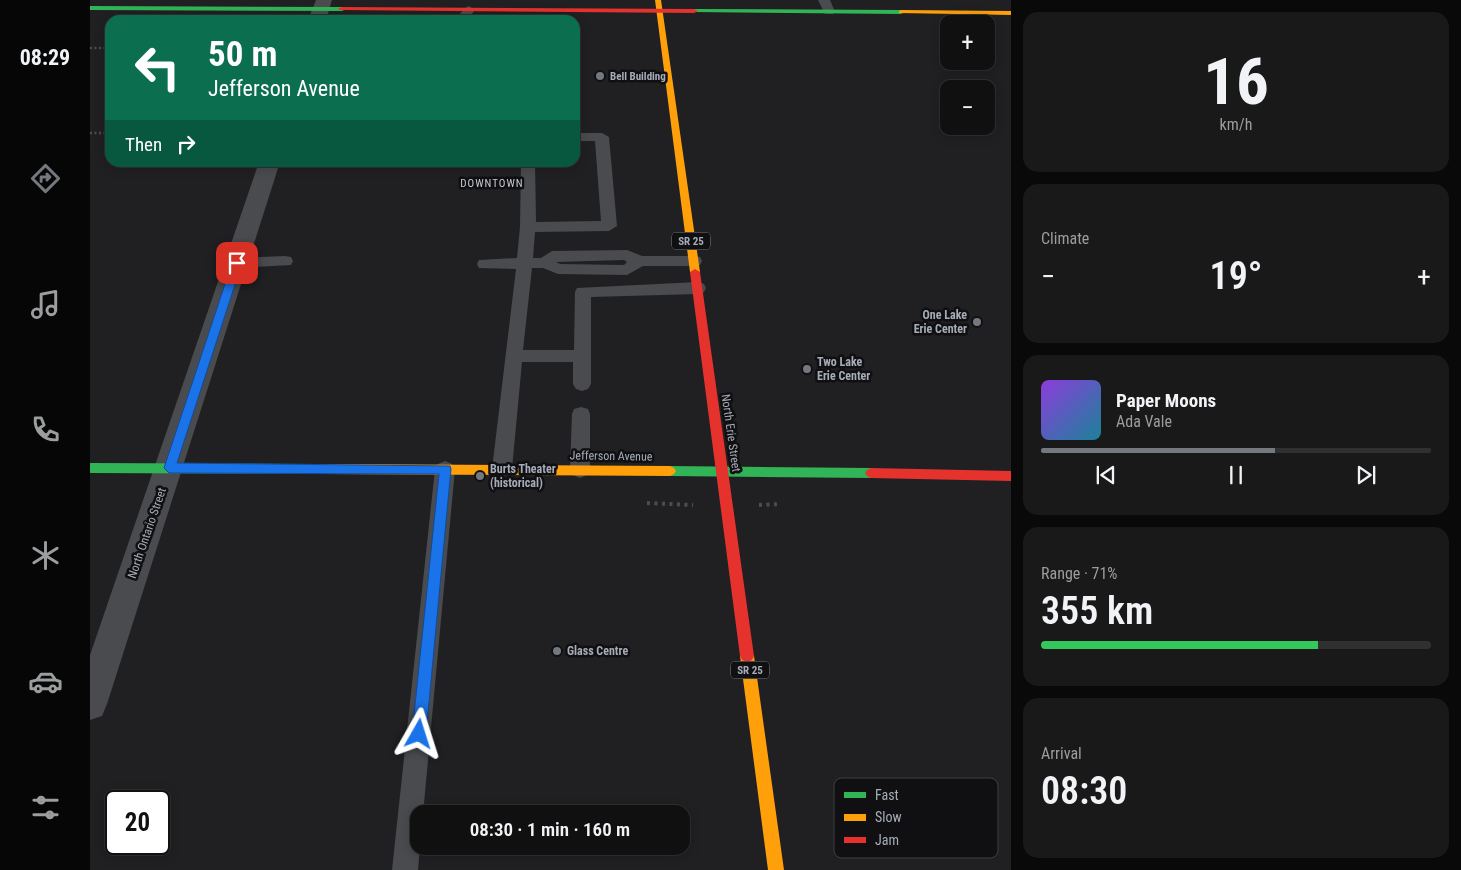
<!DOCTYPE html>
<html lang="en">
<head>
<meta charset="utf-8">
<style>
	:root { --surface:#101010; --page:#191919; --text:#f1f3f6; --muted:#9c9d9f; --line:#303030; --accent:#74787f }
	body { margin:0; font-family:"Roboto Condensed",sans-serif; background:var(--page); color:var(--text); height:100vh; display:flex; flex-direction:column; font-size:19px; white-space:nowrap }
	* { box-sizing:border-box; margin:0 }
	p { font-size:16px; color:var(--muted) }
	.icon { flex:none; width:28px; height:28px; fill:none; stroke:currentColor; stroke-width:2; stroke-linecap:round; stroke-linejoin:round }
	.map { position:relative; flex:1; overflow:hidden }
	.sheet { display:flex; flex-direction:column; gap:12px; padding:12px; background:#090909; width:450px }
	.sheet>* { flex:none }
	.top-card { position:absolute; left:15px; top:15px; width:475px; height:152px; border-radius:15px; box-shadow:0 2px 12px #0003,0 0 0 1px var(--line); background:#0b6e4f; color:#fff; overflow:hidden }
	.buttons { position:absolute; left:850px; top:15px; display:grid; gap:10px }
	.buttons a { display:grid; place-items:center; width:55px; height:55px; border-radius:10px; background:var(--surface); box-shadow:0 2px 12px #0003,0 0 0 1px var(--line); font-size:25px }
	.speed { position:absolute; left:15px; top:790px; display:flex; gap:10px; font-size:25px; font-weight:700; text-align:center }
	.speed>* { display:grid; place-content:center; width:65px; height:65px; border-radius:50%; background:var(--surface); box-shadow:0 2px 12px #0003,0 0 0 1px var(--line); line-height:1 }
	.speed .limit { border:2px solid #111; border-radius:8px; background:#fff; color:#111 }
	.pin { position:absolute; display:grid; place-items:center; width:42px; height:42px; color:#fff; margin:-21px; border-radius:10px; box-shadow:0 2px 8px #0006 }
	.me { position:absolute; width:55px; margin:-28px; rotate:6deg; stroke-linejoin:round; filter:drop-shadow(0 0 4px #0008) }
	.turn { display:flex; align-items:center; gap:18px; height:105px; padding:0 20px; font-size:22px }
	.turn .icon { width:65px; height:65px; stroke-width:2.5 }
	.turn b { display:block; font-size:35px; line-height:42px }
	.then { display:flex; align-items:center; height:48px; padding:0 20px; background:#0003; gap:10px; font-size:19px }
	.big { font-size:38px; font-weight:600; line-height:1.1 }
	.sheet .tile { flex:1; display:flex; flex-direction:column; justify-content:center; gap:8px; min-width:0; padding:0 18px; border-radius:15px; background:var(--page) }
	.sheet .dial { align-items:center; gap:0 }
	.dial b { font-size:65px; line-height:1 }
	.song { display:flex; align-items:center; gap:15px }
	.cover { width:60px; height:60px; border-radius:8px; background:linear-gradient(135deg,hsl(270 70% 55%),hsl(190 70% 35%)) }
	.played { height:5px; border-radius:2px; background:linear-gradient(90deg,var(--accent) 60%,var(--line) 60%) }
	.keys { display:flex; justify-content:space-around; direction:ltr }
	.heat { display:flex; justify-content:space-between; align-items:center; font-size:28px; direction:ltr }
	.charge { height:8px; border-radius:4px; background:linear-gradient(90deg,#34c759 71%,var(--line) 0) }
	.trip { position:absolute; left:320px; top:805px; width:280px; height:50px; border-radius:15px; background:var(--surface); box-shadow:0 2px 12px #0003,0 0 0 1px var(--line); font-weight:600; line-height:50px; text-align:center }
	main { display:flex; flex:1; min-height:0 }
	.tabs { display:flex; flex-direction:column; width:90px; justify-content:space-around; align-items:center; background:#060606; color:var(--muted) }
	.tabs .icon { width:35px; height:35px }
	.tabs .on { color:var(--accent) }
	.tabs b { font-size:22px; color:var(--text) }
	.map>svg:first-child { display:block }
	.built { fill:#202023; fill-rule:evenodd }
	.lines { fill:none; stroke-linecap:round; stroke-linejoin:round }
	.path-far1 { stroke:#4c4d51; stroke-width:2.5; stroke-dasharray:2 2.5; stroke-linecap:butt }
	.path { stroke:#4c4d51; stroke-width:4; stroke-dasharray:3 4.5; stroke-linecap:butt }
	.lane { fill:#4a4b4f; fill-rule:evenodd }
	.street { fill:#4a4b4f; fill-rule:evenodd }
	.fast { fill:#30b455; fill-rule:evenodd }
	.slow { fill:#ff9f0a; fill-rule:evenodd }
	.jam { fill:#e5322d; fill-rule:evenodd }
	.route { fill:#1a73e8; stroke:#114b97 }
	.poi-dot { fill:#74787f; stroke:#101012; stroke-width:2 }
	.labels { text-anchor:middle; stroke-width:5; stroke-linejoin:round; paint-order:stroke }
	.far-poi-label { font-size:11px; font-weight:bold; fill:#a6adb8; stroke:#101012; text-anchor:start }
	.far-neighbourhood-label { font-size:11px; letter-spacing:1px; fill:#c7cbd4; stroke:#101012 }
	.shield { fill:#101012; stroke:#797e86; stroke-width:1 }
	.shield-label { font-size:11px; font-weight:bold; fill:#a6adb8 }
	.poi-label { font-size:12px; font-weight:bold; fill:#a6adb8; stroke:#101012; text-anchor:start }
	.street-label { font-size:12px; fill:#a6adb8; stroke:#101012 }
	.key { fill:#101012; stroke:#3d3f44; stroke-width:1 }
	.key-label { font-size:14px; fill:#a6adb8 }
</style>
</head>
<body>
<main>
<nav class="tabs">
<b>08:29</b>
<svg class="icon on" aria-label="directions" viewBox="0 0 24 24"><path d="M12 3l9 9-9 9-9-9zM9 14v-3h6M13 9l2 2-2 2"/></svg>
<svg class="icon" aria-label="music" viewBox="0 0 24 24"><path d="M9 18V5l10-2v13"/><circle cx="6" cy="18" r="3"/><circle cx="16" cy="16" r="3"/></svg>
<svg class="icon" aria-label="phone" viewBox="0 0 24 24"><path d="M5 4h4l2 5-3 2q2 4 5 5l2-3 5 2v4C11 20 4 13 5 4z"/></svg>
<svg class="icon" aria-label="climate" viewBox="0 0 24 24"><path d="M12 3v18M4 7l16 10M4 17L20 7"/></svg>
<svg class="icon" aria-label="car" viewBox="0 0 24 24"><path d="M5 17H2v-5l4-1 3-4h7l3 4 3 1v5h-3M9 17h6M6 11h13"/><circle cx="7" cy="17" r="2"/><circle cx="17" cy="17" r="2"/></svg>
<svg class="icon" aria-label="filters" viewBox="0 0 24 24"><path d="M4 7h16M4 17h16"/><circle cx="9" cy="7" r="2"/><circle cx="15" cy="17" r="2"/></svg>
</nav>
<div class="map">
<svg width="921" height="870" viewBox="0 0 921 870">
	<rect width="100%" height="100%" fill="#161616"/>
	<path class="built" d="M0 0H921V870H0ZM20 20H485V162H20ZM859 24H896V61H859ZM859 89H896V126H859ZM26 801H69V844H26ZM329 814H591V846H329Z"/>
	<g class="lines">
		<path class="path-far1" d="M0 48H20
			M0 133H20"/>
		<path class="path" d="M557 503 603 505
			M669 505 690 504"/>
		<path class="lane" d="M728 0H740L745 12 743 14H735Z
			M379 6 385 10 377 20H365L375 8Z
			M485 133H512L519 137 527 226 519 231 445 232 443 258H451L462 251 537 250 552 256H604L610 257 612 261 610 265 604 266H553L537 275 468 274 453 268H442L433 350H484L485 292 487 288 608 282 614 284 616 288 614 292 608 294 501 297V384L498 389 492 391 486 389 483 384V362H432L422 469 419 474 412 477 405 474 402 469 426 269 389 268 387 264 389 260 427 258 430 227 431 162H445L446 222 511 221 505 141H485ZM534 260 537 262 534 265 470 264 466 262Z
			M195 256 201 257 203 261 201 265 147 268 141 267 139 263 141 259 147 258Z
			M491 407 498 409 500 414V470L497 475 490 478 483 475 480 470 482 414 484 409Z
			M355 461 362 464 365 469 333 814H329L330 846 328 870H302L345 469 348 464Z"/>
		<path class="street" d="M226 0H242L236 20H218Z
			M169 162H190L17 704 12 716 0 720V655Z"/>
		<path class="fast" d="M0 6 252 7 256 9 252 11 0 10Z
			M604 9 811 10 815 12 811 14 602 12V10Z
			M0 463 231 464 235 466 237 469 235 472 231 474 0 473Z
			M580 466 781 468 785 470 787 473 785 476 781 478 580 476 576 474 574 471 576 468Z"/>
		<path class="slow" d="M565 0H571L610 272 605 275 600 272Z
			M811 10 921 11V15L809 13V11Z
			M231 464 580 466 584 468 586 471 584 474 580 476 231 474 227 472 225 469 227 466Z
			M657 650 662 652 664 656 694 870H678L650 656 652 652Z"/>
		<path class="jam" d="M252 7 604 9 608 11 604 13 250 10 248 9Z
			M605 269 610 272 664 656 662 660 657 662 652 660 650 656 600 272Z
			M781 468 921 471V481L781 478 777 476 775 473 777 470Z"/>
	</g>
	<path class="route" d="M147 259 152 263 87 463 360 466 361 469 336 734 334 739 329 741 324 739 322 734 349 474 79 473 74 468 142 263Z"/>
	<g class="poi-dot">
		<circle cx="510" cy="76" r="5"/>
		<circle cx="887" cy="322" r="5"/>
		<circle cx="717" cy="369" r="5"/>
		<circle cx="390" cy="476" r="5"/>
		<circle cx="467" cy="651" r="5"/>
	</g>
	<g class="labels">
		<g class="far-poi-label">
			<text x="520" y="80">Bell Building</text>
		</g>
		<g class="far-neighbourhood-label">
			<text x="402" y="187">DOWNTOWN</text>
		</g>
		<g class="shield">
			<rect x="582" y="232.5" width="38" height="17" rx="4"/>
			<rect x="641" y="661.5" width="38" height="17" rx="4"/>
		</g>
		<g class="shield-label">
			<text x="601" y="245">SR 25</text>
			<text x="660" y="674">SR 25</text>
		</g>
		<g class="poi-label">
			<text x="877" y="319" text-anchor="end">One Lake<tspan x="877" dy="14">Erie Center</tspan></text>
			<text x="727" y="366">Two Lake<tspan x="727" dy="14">Erie Center</tspan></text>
			<text x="400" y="473">Burts Theater<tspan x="400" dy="14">(historical)</tspan></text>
			<text x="477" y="655">Glass Centre</text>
		</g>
		<g class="street-label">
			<text transform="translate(641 433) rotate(82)" y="4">North Erie Street</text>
			<text transform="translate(521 456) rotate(1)" y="4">Jefferson Avenue</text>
			<text transform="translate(57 533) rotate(-71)" y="4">North Ontario Street</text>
		</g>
	</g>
	<rect x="744" y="778" width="164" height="80" rx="8" class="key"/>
	<rect x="754" y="792" width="22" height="6" fill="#30b455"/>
	<rect x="754" y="814" width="22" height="7" fill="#ff9f0a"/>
	<rect x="754" y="837" width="22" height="6" fill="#e5322d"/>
	<g class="key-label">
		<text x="785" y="800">Fast</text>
		<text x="785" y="822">Slow</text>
		<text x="785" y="845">Jam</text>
	</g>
</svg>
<div class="buttons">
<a>+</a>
<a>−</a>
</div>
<div class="speed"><div class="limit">20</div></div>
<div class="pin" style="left:147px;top:263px;background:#d93025"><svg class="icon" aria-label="arrive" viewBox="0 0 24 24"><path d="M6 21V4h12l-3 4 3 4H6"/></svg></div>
<svg class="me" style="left:329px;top:734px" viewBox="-20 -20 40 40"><path d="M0-17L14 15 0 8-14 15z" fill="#1a73e8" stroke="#fff" stroke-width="4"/></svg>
<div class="trip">08:30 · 1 min · 160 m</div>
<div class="top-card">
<div class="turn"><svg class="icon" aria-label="left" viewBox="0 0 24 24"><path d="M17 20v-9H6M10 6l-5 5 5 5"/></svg><div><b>50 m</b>Jefferson Avenue</div></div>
<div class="then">Then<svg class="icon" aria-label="right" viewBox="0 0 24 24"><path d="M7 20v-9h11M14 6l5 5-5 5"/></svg></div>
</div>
</div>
<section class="sheet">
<div class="tile dial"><b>16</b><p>km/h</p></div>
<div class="tile"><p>Climate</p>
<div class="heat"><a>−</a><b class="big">19°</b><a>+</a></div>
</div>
<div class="tile">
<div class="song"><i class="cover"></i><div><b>Paper Moons</b><p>Ada Vale</p></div></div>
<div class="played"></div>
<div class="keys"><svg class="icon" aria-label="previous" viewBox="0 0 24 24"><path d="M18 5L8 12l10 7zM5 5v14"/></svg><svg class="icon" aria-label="pause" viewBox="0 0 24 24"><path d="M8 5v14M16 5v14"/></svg><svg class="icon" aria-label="next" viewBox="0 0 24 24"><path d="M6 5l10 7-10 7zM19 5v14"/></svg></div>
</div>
<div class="tile"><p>Range · 71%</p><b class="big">355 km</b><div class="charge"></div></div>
<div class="tile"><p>Arrival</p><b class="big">08:30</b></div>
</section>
</main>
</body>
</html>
